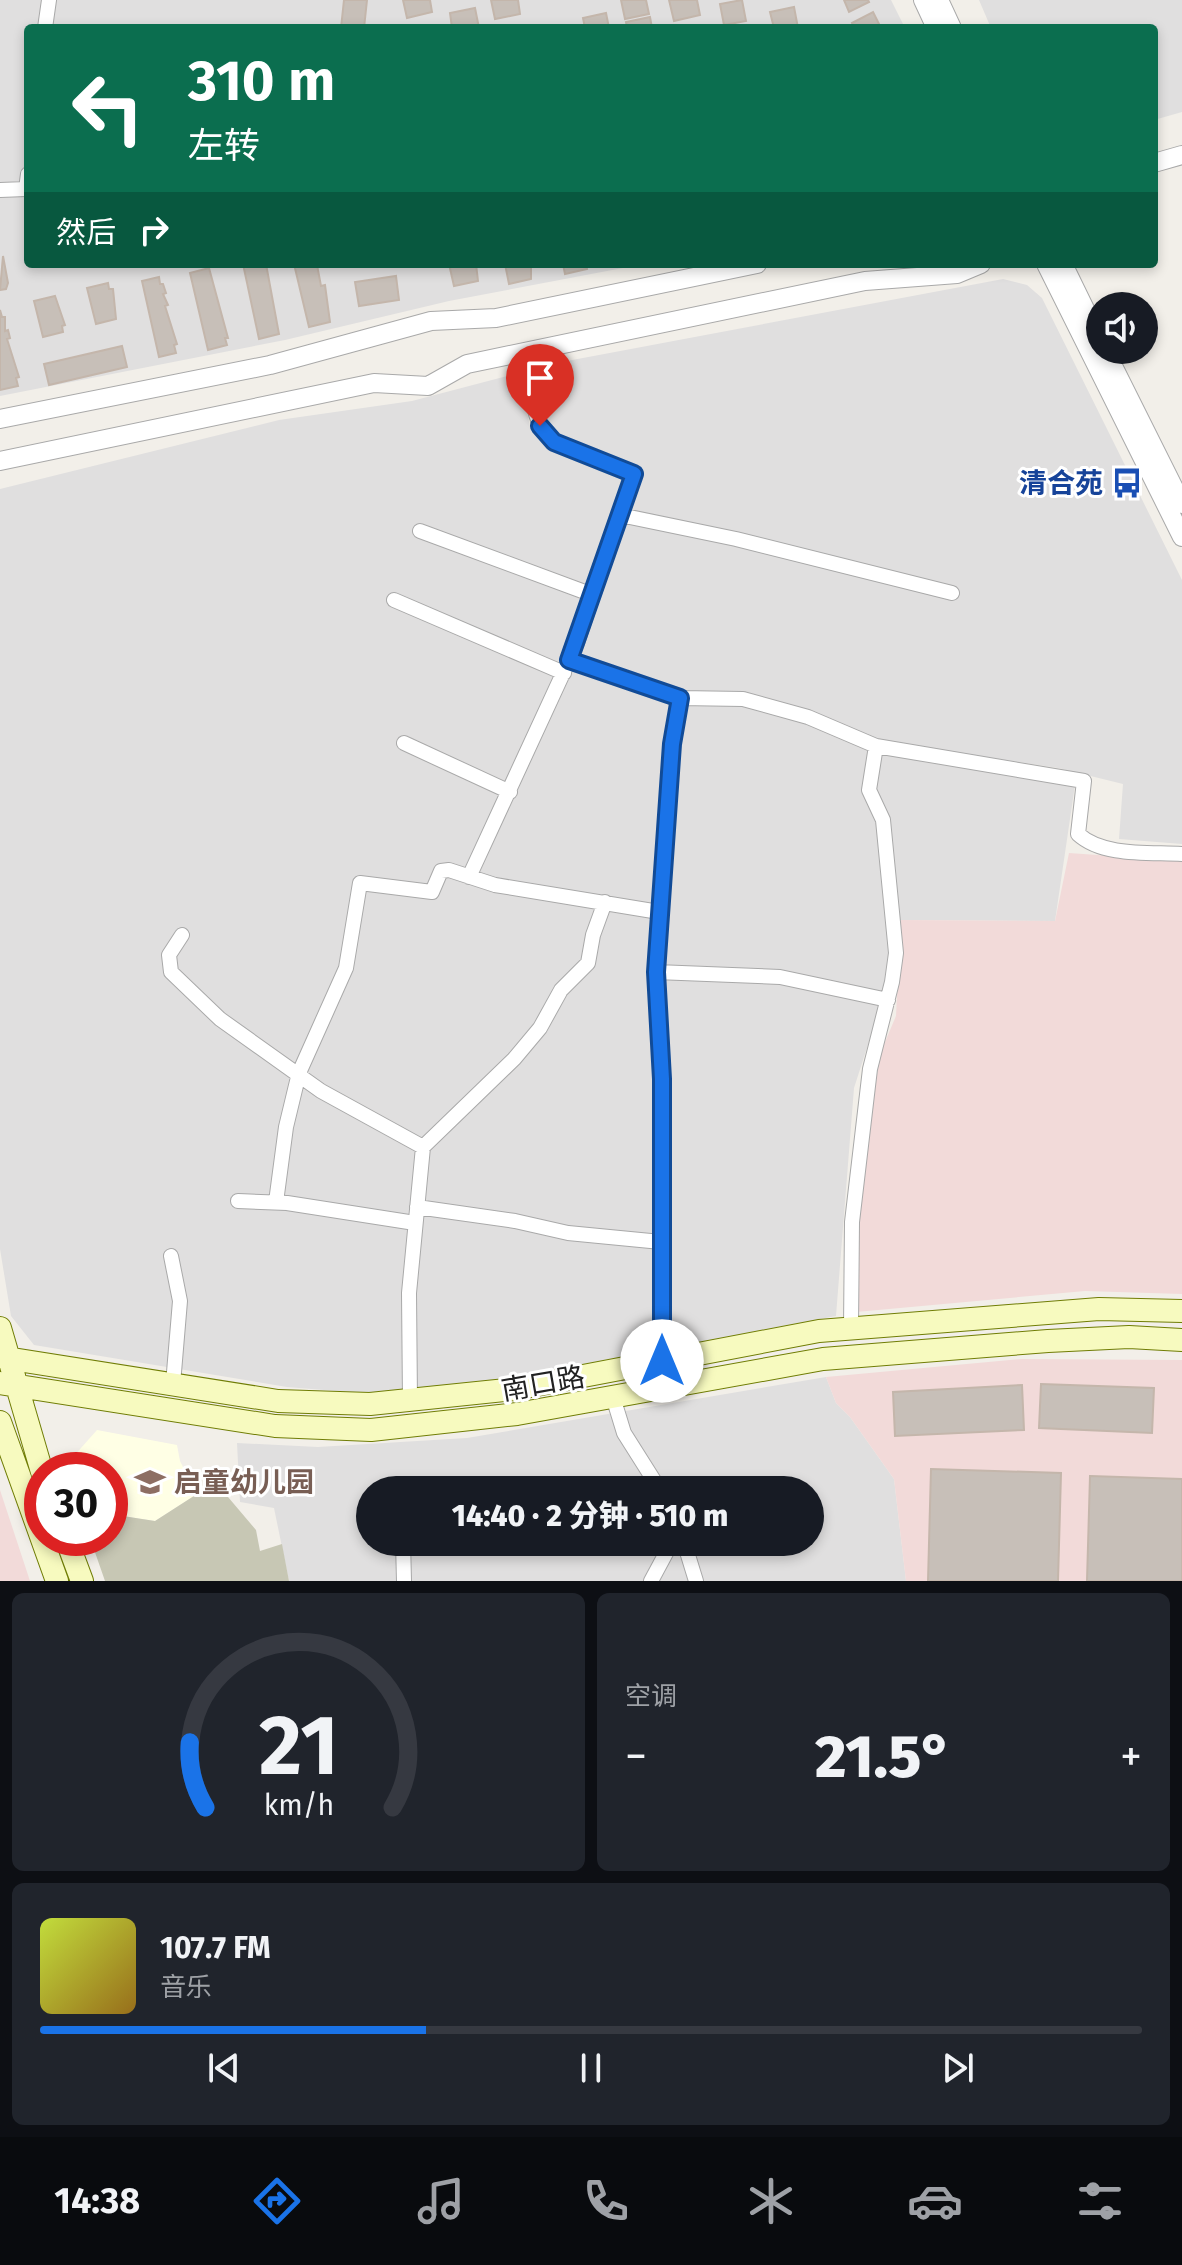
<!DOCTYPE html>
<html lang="zh">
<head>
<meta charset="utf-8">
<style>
	:root { --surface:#171b24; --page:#20242c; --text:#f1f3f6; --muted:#9ea1a6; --line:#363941; --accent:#1a73e8 }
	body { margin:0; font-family:"Fira Sans","Noto Sans SC",sans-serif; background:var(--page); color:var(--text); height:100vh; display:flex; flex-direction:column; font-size:30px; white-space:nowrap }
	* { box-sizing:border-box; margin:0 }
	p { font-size:26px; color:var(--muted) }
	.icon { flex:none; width:44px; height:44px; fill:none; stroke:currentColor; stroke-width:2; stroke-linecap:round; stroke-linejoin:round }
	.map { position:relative; height:1581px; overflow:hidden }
	.details { display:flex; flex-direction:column; gap:12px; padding:12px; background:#0d0f14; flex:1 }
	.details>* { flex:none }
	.hud { position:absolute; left:24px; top:24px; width:1134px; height:244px; border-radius:8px; box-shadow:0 4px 12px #0003; background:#0b6e4f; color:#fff; overflow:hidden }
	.controls { position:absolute; left:1086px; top:292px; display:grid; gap:16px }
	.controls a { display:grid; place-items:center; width:72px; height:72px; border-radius:50%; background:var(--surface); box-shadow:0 4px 12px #0003; font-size:40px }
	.speed { position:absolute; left:24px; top:1452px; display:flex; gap:16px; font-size:40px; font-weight:700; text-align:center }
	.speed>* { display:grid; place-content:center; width:104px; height:104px; border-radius:50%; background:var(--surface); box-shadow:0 4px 12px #0003; line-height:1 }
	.speed .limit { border:12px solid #d22; background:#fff; color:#111 }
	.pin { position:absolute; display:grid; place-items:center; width:68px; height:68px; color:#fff; margin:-82px -34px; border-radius:50% 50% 50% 0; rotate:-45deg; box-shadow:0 0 8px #0007 }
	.pin .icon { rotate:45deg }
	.me { position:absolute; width:88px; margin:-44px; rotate:0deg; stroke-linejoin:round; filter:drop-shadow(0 0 6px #0008) }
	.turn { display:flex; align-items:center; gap:28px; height:168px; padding:0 32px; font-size:36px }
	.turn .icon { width:104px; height:104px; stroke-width:2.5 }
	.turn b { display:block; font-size:56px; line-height:68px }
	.then { display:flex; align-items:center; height:76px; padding:0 32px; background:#0003; gap:16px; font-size:30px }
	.big { font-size:60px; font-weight:800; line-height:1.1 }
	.details .tile { flex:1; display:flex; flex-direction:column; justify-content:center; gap:12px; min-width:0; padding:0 28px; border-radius:12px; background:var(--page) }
	.details .dial { align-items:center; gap:0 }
	.dial svg { height:208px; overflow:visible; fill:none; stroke:var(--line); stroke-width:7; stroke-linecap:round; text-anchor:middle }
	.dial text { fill:var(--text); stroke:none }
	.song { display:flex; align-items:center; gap:24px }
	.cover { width:96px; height:96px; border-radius:12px; background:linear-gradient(135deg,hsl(70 70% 55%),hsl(40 70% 35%)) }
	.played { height:8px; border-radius:4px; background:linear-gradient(90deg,var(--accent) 35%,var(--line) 35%) }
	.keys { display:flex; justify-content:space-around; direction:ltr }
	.heat { display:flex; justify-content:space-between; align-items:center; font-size:44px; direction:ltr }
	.details .tiles { flex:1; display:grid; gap:12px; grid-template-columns:1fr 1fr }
	.tile:last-child { grid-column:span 2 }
	.trip { position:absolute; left:356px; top:1476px; width:468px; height:80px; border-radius:40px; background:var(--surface); box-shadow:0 4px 12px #0003; font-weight:800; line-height:80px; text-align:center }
	.tab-bar { display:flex; height:128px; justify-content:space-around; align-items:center; background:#090b0e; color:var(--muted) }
	.tab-bar .icon { width:56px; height:56px }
	.tab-bar .on { color:var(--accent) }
	.tab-bar b { font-size:36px; color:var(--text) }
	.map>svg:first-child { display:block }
	.residential { fill:#e0dfdf; fill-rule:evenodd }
	.commercial { fill:#f2dad9 }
	.education { fill:#ffffe5 }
	.construction { fill:#c7c7b4 }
	.building { fill:#c7bfb8; stroke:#c4b6ab; stroke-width:2 }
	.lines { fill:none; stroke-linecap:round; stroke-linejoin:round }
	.minor-casing { stroke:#a9a9a9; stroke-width:16 }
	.tertiary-casing { stroke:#a9a9a9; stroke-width:20 }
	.secondary-casing { stroke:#707d05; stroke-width:24 }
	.minor { stroke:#fff; stroke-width:14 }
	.tertiary { stroke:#fff; stroke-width:18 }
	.secondary { stroke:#f7fabf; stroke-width:22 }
	.route-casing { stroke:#114b97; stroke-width:20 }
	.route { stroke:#1a73e8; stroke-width:14 }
	.labels { text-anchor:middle; stroke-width:6; stroke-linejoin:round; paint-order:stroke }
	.transit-label { font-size:28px; font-weight:bold; fill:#164399; stroke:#fff; text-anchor:end }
	.street-label { font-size:28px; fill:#222; stroke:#fff }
	.education-label { font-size:28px; font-weight:bold; fill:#785e54; stroke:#fff; text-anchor:start }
</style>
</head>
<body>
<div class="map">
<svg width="1182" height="1581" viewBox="0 0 1182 1581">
	<rect width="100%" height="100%" fill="#f2efe9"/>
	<path class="residential" d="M0 0H891L905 28H28V264H644L449 301 285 340 0 396Z
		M979 0H1182V112L1154 120V28H991Z
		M1003 279 1027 285 1042 298 1182 580V844L1119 839 1123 784 1058 768 926 748 924 762 1075 785 1055 921 890 920 891 973 854 1088 836 1316 456 1388 385 1395 287 1387 34 1345 11 1316 0 1249V489L279 420 412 401 519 373 530 427 548 429 535 367Z
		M826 1377 836 1403 850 1417 894 1479 906 1581H289L274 1508 240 1502 237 1443 318 1447 467 1438ZM370 1490H810V1542H370Z"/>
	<path class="commercial" d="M1069 853 1182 861V1294L1085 1291 856 1312 857 1217 880 1054 896 1016 901 920 1055 921Z
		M1022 1359 1182 1360V1581H906L894 1479 850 1417 836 1403 826 1377Z
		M0 1490 30 1581H0Z"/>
	<path class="education" d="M97 1430 177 1445 180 1461 197 1494 155 1521 110 1514V1470H65L64 1467Z"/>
	<path class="construction" d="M197 1494 228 1497 256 1530 260 1551 282 1544 289 1581H105L90 1538H110V1514L155 1521Z"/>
	<path class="building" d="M344 0H367L364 28H341Z
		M403 0H430L432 12 407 18Z
		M491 0H518L520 14 495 19Z
		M621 0H646L649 14 625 19Z
		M669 0H697L700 15 674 21Z
		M742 0 746 21 724 25 720 4Z
		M844 0H868L869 2 849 12Z
		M794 7 798 28H774L770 12Z
		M475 8 479 28H452L450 13Z
		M873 12 881 28H855L852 23Z
		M606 13 609 28H585L583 18Z
		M650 17 652 28H627L626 22Z
		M3 256 8 283 6 289 0 290Z
		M243 264H266L279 334 259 339Z
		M294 264H320L317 265 321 286 325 285 330 322 309 327Z
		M449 264H476L478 281 454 286Z
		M505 264H531V279L509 284Z
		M563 264H586L587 269 565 274Z
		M209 268 228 338H225L227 345 208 350 190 273Z
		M396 276 399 300 359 306 355 282Z
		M159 277 160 284H163L166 293 163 294 168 305 165 306 177 344 174 345 176 353 159 357 142 281Z
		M108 283 109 289H113L116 319 96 324 87 288Z
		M55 296 65 325 62 326 63 332 43 337 34 301Z
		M0 310 2 317H5V331L8 330 10 338 7 339 19 377 16 378 18 386 0 390Z
		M122 346 127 367 49 385 44 364Z
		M1041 1384 1154 1388 1152 1433 1039 1428Z
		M1022 1385 1024 1430 895 1436 893 1392Z
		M931 1469 1061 1473 1058 1581H928Z
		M1090 1476 1182 1479V1581H1087Z"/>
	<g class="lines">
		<g class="minor-casing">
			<path id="minor" d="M45 28 49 0
				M0 190 26 189 28 174
				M620 515 736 539 952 593
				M420 531 593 595
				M394 600 564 673
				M569 660 680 698 672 744 659 912
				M680 698 743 699 808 717 876 746 1084 781 1078 834C1103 857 1150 852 1182 854
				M404 743 510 792
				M469 877 577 643 634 474 554 442C529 423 531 380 527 352
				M182 935 169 955 171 972 220 1019 321 1091 423 1147 514 1059 540 1028 561 990 588 963 593 935 605 902
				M656 972 780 977 888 1000
				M238 1201 287 1203 415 1223
				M276 1202 286 1127 299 1073 346 968 360 883 432 892 441 871 449 870 495 885 659 912 656 972 662 1079V1361
				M417 1207 515 1221 568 1233 661 1242
				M171 1256 180 1301 173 1384
				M851 1328 852 1222 870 1069 892 982 896 953 883 820 869 790 876 746
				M613 1397 624 1433 660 1490
				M410 1401 409 1293 423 1147
				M403 1542 404 1581
				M684 1542 696 1581
				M651 1581 672 1542"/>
		</g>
		<g class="tertiary-casing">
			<path id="tertiary" d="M923 0 936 28
				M939 0 952 28
				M1154 163 1182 155
				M1046 264 1182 537
				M1063 264 1100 340
				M1105 350 1182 504
				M0 419 270 365 431 321 496 318 757 264
				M0 461 374 383 428 386 467 364 865 281 957 274 981 264"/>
		</g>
		<g class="secondary-casing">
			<path id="secondary" d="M0 1328 42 1472
				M0 1357 278 1401 370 1404 515 1389 819 1331 1099 1309 1182 1311
				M0 1383 275 1426 371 1430 517 1414 823 1359 1048 1341 1129 1337 1182 1340
				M0 1422 57 1581
				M66 1538 82 1581"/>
		</g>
		<use href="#minor" class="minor"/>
		<use href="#tertiary" class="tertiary"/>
		<use href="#secondary" class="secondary"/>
	</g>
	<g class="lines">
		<g class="route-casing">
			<path id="route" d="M540 426 554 442 634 474 569 660 680 698 672 744 656 972 662 1079V1361"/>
		</g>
		<use href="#route" class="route"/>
	</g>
	<defs>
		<g id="bus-bare" transform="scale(2.4)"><path d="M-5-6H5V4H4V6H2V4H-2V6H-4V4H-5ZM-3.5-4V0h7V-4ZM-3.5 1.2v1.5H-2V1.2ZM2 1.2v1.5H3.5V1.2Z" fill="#1a4fb4" stroke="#fff" stroke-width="2.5" paint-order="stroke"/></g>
		<g id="school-bare" transform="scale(2.4)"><path d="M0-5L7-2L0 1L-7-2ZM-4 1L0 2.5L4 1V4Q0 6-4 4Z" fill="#8d6e63" stroke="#fff" stroke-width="2.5" paint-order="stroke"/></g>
	</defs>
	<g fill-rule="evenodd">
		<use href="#bus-bare" x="1127" y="483"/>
		<use href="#school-bare" x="150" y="1482"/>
	</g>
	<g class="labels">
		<g class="transit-label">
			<text x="1103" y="493">清合苑</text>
		</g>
		<g class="street-label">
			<text transform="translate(543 1383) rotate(-10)" y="10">南口路</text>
		</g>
		<g class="education-label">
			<text x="174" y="1492">启童幼儿园</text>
		</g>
	</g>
</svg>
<div class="controls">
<a><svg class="icon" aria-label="sound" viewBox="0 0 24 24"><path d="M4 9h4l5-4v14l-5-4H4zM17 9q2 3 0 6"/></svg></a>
</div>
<div class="speed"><div class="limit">30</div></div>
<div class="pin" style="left:540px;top:426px;background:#d93025"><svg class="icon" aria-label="arrive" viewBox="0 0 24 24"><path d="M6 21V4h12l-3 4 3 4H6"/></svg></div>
<svg class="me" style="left:662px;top:1361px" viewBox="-20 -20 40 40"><circle r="19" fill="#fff"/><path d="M0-13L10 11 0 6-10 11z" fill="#1a73e8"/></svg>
<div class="trip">14:40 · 2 分钟 · 510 m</div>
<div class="hud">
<div class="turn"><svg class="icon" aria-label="left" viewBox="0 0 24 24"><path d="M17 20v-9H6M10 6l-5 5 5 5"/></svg><div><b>310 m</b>左转</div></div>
<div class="then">然后<svg class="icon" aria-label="right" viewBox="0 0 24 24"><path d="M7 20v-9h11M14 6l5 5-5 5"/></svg></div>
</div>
</div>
<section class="details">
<div class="tiles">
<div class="tile dial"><svg viewBox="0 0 100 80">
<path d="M14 69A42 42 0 1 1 86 69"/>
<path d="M14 69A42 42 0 0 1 8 44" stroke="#1a73e8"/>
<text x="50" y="56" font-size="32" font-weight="700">21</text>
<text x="50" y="72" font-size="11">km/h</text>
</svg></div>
<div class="tile"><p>空调</p>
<div class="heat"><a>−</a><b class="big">21.5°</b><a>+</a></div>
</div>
<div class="tile">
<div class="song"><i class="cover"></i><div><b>107.7 FM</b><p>音乐</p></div></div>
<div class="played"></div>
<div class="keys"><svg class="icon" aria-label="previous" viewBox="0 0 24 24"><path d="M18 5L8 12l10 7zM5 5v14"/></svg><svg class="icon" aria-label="pause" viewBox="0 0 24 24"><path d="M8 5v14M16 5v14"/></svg><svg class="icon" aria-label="next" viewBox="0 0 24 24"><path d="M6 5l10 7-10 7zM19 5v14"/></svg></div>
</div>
</div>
</section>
<nav class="tab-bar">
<b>14:38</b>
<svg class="icon on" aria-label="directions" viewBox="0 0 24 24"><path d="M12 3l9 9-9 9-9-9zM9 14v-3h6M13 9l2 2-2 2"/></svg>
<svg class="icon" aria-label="music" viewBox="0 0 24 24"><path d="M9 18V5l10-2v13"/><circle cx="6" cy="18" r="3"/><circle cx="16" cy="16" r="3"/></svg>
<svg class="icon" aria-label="phone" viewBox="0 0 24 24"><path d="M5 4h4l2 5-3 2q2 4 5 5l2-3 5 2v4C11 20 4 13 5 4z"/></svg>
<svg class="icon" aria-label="climate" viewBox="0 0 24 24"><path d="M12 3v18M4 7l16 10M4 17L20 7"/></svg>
<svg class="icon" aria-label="car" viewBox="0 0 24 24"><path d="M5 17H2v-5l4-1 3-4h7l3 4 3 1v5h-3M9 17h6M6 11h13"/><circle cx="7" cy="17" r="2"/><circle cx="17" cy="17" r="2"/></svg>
<svg class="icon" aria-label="filters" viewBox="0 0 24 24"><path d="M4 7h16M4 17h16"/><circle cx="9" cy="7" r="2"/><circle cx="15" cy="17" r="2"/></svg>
</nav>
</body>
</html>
